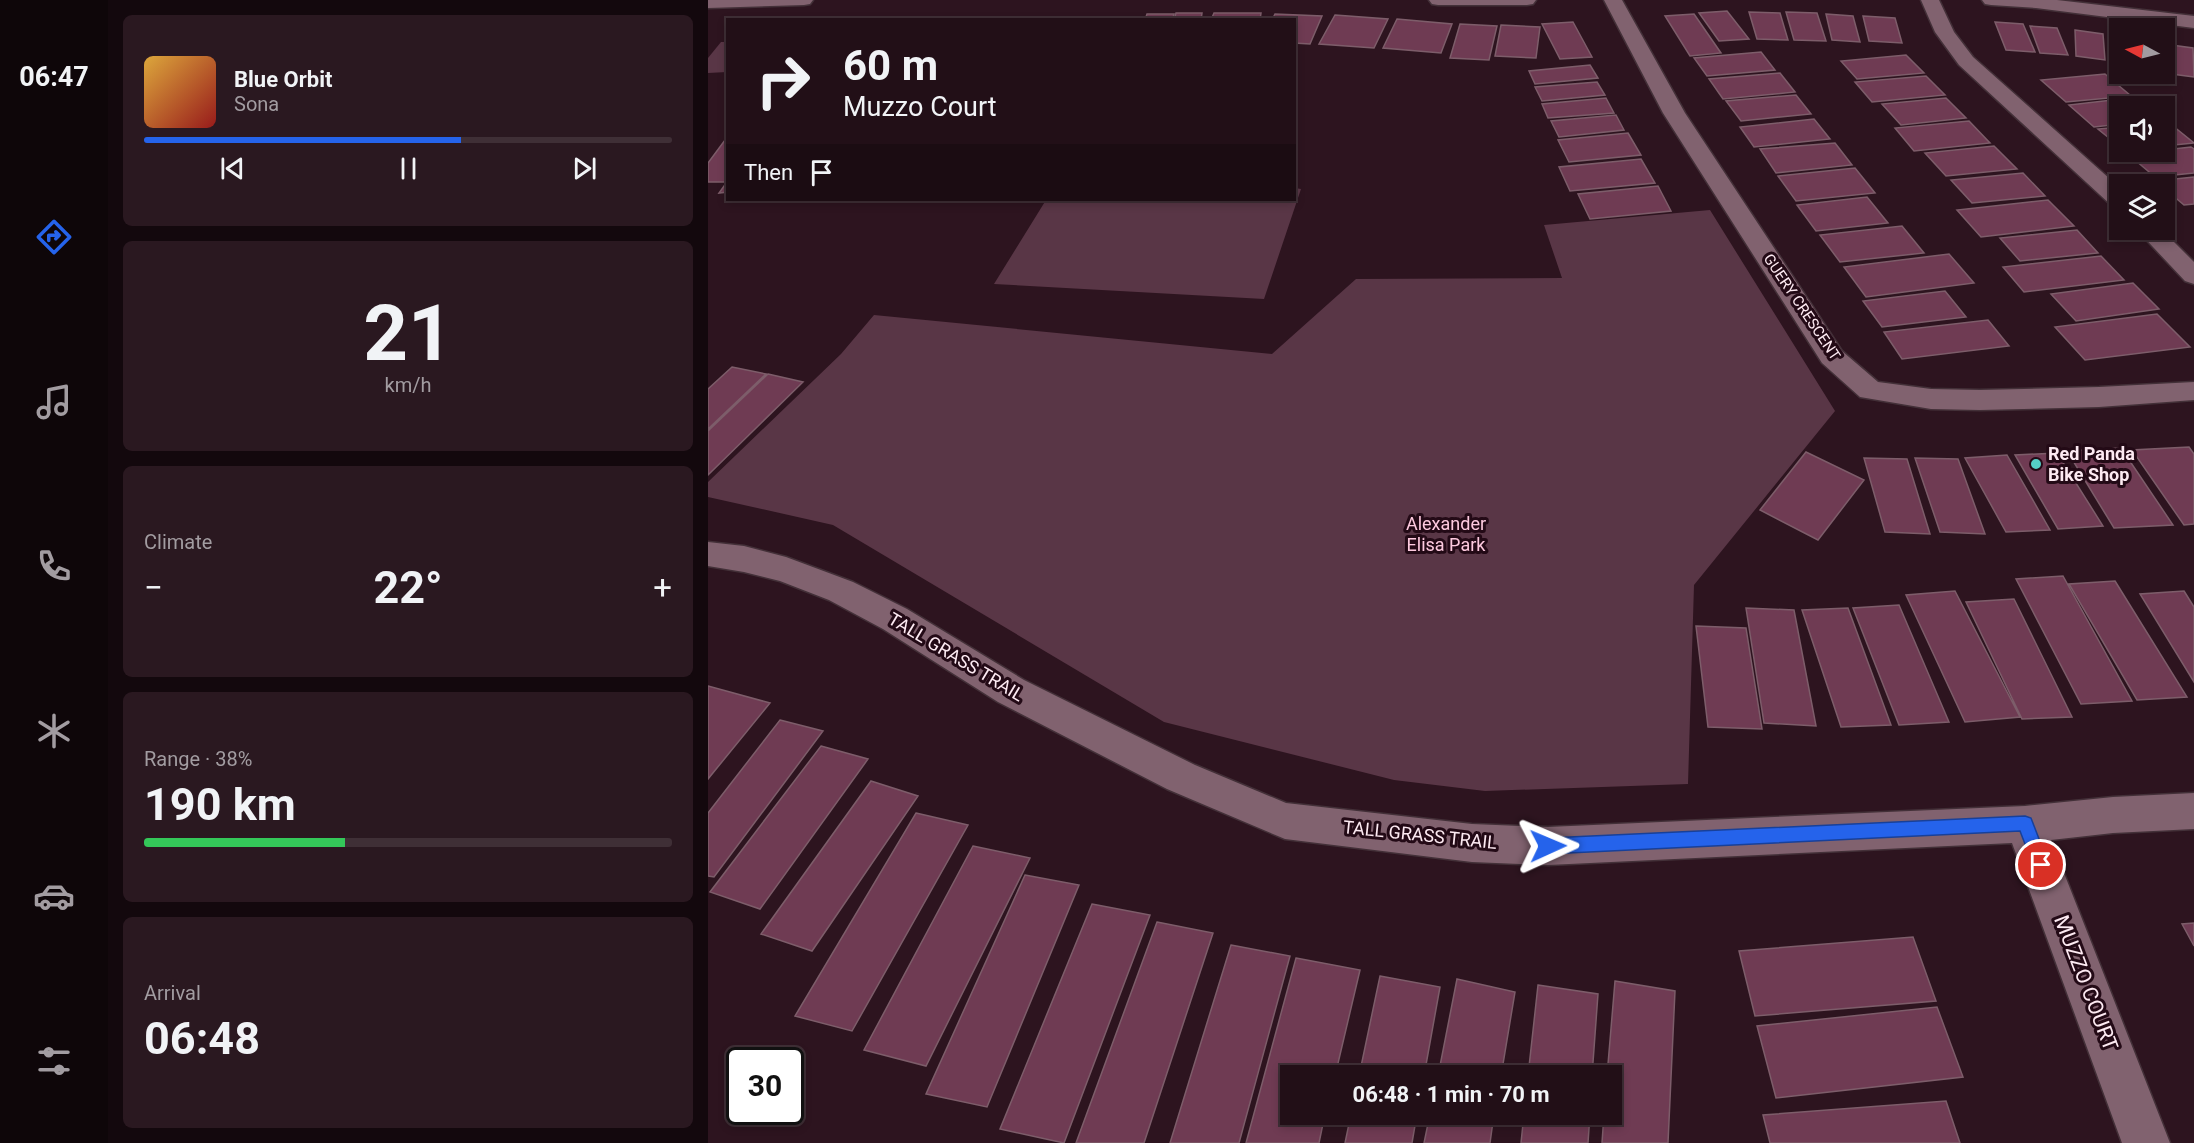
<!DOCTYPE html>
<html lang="en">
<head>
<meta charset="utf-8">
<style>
	:root { --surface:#220f17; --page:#2a1820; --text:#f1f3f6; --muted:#a29ca1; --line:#3f2f36; --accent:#2563eb }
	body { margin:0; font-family:Roboto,sans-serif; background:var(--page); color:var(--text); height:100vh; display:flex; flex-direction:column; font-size:22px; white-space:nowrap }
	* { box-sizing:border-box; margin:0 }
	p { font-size:20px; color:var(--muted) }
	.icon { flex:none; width:33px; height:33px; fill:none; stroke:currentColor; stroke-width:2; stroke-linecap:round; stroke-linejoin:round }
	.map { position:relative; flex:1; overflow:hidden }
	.sheet { display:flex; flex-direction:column; gap:15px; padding:15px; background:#13080d; width:600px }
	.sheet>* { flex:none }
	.banner { position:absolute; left:18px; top:18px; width:570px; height:183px; border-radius:0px; box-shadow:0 3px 9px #0003,0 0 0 2px var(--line); background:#220f17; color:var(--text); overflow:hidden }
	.needle { width:39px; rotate:277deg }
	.controls { position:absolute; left:1401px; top:18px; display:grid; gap:12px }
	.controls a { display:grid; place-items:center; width:66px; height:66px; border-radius:0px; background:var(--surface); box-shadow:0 3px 9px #0003,0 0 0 2px var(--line); font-size:30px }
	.speed { position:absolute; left:18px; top:1047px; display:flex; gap:12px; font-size:30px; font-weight:700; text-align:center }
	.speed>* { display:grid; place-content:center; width:78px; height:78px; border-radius:50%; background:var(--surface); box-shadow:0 3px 9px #0003,0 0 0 2px var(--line); line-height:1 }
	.speed .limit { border:3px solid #111; border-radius:9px; background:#fff; color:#111 }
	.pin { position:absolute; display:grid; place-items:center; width:51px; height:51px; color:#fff; margin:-26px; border:3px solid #fff; border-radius:50%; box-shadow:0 2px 6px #0007 }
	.me { position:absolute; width:66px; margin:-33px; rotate:89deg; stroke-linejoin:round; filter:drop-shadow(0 0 4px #0008) }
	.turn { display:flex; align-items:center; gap:21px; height:126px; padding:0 18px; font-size:27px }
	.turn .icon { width:78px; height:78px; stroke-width:2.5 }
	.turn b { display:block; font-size:42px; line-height:51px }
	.then { display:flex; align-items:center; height:57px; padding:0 18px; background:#0003; gap:12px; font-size:22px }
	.big { font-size:45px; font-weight:700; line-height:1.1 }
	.sheet .card { flex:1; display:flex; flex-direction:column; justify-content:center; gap:9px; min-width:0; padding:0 21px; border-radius:9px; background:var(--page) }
	.sheet .dial { align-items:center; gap:0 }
	.dial b { font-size:78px; line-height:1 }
	.song { display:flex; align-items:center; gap:18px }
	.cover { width:72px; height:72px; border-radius:9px; background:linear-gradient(135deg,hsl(40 70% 55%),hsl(0 70% 35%)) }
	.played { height:6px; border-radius:3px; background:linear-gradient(90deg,var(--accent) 60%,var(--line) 60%) }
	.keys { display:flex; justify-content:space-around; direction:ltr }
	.heat { display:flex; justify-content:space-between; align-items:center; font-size:33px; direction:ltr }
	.charge { height:9px; border-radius:4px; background:linear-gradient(90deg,#34c759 38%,var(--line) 0) }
	.trip { position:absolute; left:572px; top:1065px; width:342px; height:60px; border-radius:0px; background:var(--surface); box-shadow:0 3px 9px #0003,0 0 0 2px var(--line); font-weight:700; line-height:60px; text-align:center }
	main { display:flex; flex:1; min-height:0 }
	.dock { display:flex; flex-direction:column; width:108px; justify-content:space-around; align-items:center; background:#0e0609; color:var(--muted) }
	.dock .icon { width:42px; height:42px }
	.dock .on { color:var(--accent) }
	.dock b { font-size:27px; color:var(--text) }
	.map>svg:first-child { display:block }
	.green { fill:#593646 }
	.building { fill:#6f3b53; stroke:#7d5d6a; stroke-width:1.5 }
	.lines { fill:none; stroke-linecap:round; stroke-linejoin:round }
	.minor-casing { stroke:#433038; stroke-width:3 }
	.minor { fill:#81626f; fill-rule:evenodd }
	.route { fill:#2563eb; stroke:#184099; stroke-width:1.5 }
	.poi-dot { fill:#55cec6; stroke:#230a16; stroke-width:2 }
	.labels { text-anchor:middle; stroke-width:6; stroke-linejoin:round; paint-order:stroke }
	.far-street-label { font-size:15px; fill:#fdeaf2; stroke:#230a16 }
	.poi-label { font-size:18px; font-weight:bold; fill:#fdeaf2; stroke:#230a16; text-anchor:start }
	.park-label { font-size:18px; fill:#fecadf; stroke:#230a16 }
	.street-label { font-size:18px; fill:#fdeaf2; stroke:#230a16 }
	.near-street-label { font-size:21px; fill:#fdeaf2; stroke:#230a16 }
</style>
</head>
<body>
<main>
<nav class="dock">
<b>06:47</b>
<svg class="icon on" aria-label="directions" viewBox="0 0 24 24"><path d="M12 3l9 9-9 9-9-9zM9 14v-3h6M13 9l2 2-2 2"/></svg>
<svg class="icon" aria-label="music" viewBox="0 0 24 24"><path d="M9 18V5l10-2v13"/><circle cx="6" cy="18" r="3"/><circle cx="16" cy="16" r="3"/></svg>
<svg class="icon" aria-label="phone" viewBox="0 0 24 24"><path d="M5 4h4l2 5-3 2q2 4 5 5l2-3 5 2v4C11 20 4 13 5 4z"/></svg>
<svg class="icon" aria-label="climate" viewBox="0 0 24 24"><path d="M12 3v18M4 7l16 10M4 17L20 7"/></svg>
<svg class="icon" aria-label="car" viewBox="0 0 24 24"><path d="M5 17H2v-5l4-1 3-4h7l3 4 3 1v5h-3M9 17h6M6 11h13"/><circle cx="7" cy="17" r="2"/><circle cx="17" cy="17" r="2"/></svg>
<svg class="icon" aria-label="filters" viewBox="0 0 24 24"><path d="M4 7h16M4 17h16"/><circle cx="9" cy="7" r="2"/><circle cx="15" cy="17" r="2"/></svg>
</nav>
<section class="sheet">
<div class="card">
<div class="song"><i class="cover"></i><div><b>Blue Orbit</b><p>Sona</p></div></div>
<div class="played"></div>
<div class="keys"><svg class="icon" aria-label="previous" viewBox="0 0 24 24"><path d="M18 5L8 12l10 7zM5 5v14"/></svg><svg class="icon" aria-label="pause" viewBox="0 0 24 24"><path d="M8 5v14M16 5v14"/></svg><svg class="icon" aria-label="next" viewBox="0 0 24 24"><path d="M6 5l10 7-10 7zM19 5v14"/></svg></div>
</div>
<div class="card dial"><b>21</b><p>km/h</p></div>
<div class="card"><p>Climate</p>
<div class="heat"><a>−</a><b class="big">22°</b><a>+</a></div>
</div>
<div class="card"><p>Range · 38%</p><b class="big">190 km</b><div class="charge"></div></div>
<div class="card"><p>Arrival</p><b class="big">06:48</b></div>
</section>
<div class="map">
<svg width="1486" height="1143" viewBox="0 0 1486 1143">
	<rect width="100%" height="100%" fill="#2d141f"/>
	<path class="green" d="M13 42H19V72L0 73V58Z
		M587 188 593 189 556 299 286 284 338 200H586Z
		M1002 210 1127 411 986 585 980 784 777 791 686 780 456 722 125 525 0 497V482L133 354 166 315 564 354 648 279 854 278 836 225Z"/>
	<path class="building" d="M1019 11 1041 39 1011 41 991 13Z
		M1041 12 1072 13 1080 40 1049 39Z
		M1078 12 1109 13 1118 41 1086 40Z
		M468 13H494L493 20H466Z
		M506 13H553L552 20H503Z
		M439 14H466L464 20H437Z
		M567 14 614 16 602 44 586 43V20H564Z
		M986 14 1013 53 982 56 957 16Z
		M1118 14 1145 16 1152 42 1124 40Z
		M627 15 680 19 666 48 611 44Z
		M1155 16 1187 18 1194 43 1161 41Z
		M689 19 744 24 733 53 675 48Z
		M865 22 884 57 852 59 834 24Z
		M1287 22 1315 24 1327 52 1298 50Z
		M752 24 789 26 781 60 742 58Z
		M793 25 832 27 828 58 787 56Z
		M1322 26 1349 28 1360 55 1332 53Z
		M1367 30 1395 34 1397 60 1368 56Z
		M1402 35 1412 37V61L1403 60Z
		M1456 44 1485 48 1486 77 1456 73Z
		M1053 52 1067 70 999 76 986 58Z
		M1198 55 1216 73 1149 79 1133 61Z
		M882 65 890 78 827 84 821 71Z
		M1072 73 1087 92 1015 99 1001 79Z
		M1397 74 1423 96 1358 102 1333 80Z
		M1218 76 1237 95 1164 102 1147 82Z
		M889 82 897 95 834 101 827 87Z
		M1088 95 1103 114 1033 121 1018 101Z
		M1430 97 1442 106H1412V124L1386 127 1361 105Z
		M898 98 906 113 840 118 834 104Z
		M1238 98 1258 118 1193 125 1174 104Z
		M908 115 916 130 851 137 843 121Z
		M1106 119 1122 139 1046 147 1032 127Z
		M1261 121 1282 143 1206 151 1187 128Z
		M1456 122H1460L1486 143 1456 146Z
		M1412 127V147L1390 129Z
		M920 133 933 155 861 162 850 140Z
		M20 136V192L11 193 19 182H0V163Z
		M1127 143 1144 165 1068 173 1052 149Z
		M1286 146 1309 169 1238 176 1217 153Z
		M1483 147 1486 149V173L1447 177 1420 154Z
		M933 159 947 183 862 191 851 167Z
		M1147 168 1167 193 1088 201 1070 176Z
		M1315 173 1337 196 1264 203 1243 180Z
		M1486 177V204L1476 205 1456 188V184L1448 181Z
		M950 186 963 211 882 219 870 194Z
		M1159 197 1180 223 1108 231 1089 205Z
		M1340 200 1366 226 1273 237 1249 210Z
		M1194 226 1216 253 1132 262 1112 235Z
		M1369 230 1390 253 1312 261 1292 238Z
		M1241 254 1266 283 1158 297 1136 267Z
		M1393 256 1416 280 1316 292 1295 267Z
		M1425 283 1451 309 1368 321 1343 294Z
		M1237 291 1258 317 1174 327 1155 301Z
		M1449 314 1482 347 1377 360 1347 327Z
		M1280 320 1301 346 1194 359 1176 332Z
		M24 367 58 374 0 429V389Z
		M60 374 95 382 0 475V431Z
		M1481 447 1486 454V524L1476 525 1424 450Z
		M1413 448 1465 525 1406 528 1359 451Z
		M1098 452 1156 480 1110 540 1052 510Z
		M1349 453 1395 526 1350 529 1307 455Z
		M1299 455 1342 530 1298 532 1257 458Z
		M1156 458 1199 459 1222 534 1177 532Z
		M1207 458 1250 459 1277 534 1232 532Z
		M1355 576 1424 701 1373 704 1308 579Z
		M1407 581 1479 697 1429 700 1361 584Z
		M1247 591 1312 717 1257 722 1198 595Z
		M1476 591 1486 607V682L1432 594Z
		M1306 599 1364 717 1314 719 1258 602Z
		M1191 605 1241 722 1191 725 1145 608Z
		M1038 608 1086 610 1108 726 1056 723Z
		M1140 608 1183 725 1133 727 1094 610Z
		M988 626 1038 628 1054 729 1000 727Z
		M0 686 62 703 0 779Z
		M72 720 115 731 6 877 0 876V813Z
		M113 746 160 759 52 909 2 892Z
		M163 781 210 796 104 951 53 934Z
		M208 813 260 825 144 1031 87 1016Z
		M265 846 322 858 218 1066 156 1050Z
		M317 875 371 885 279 1107 218 1094Z
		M384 904 442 915 356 1143 292 1129Z
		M449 922 505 933 436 1143H368Z
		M1486 923V946L1474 924Z
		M1205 937 1228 1001 1047 1016 1031 951Z
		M523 945 582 956 531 1143H462Z
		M588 958 652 970 627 1076H582V1114H617L611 1143H538Z
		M672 976 732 987 716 1076H651Z
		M749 979 807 992 793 1076H730Z
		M907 981 967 991 960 1143H894L896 1114H903V1076H899Z
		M830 985 890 994 884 1076H820Z
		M1229 1007 1255 1077 1068 1098 1049 1026Z
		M1238 1101 1252 1143H1062L1055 1115Z
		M643 1114H709L704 1143H637Z
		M722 1114H786L782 1143H716Z
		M816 1114H882L880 1143H813Z"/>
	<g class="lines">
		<g class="minor-casing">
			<path id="minor" d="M0 0H105L102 4 96 5 0 8Z
				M721 0H828L825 4 819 5H730L724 4Z
				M896 0H914L977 113 1134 351 1170 382 1223 389 1272 390 1391 387 1486 382V400L1391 407 1272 410 1223 409 1152 397 1114 363 955 113Z
				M1213 0H1231L1246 32 1265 57 1412 188V208L1404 206 1251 65 1227 32Z
				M1274 0H1349L1486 16V28L1328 8 1283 5 1277 4Z
				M1429 230H1454L1486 262V284L1477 281Z
				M0 542 36 546 78 557 145 582 199 609 316 680 487 765 578 803 764 824 840 827 1317 806 1405 797 1486 793V829L1405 833 1343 840 1462 1143H1414L1304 843 840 865 764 862 577 839 459 789 290 702 175 629 121 600 72 581 36 572 0 566Z"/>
		</g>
		<use href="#minor" class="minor"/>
	</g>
	<path class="route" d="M1317 816 1323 818 1341 865 1339 870 1333 873 1327 870 1312 831 840 854 834 852 832 846 834 840 840 838Z"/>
	<circle class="poi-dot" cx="1328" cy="464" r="6"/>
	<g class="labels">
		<g class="far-street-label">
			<text transform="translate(1094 307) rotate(56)" y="5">GUERY CRESCENT</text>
		</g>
		<g class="poi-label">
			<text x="1340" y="460">Red Panda<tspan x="1340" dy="21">Bike Shop</tspan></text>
		</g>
		<g class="park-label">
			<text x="738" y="530">Alexander<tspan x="738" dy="21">Elisa Park</tspan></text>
		</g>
		<g class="street-label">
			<text transform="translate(248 657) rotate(31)" y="6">TALL GRASS TRAIL</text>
			<text transform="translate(712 835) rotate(6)" y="6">TALL GRASS TRAIL</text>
		</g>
		<g class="near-street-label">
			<text transform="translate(1378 983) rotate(69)" y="7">MUZZO COURT</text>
		</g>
	</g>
</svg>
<div class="controls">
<a><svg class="needle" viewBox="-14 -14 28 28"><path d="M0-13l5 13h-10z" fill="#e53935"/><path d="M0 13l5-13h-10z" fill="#a29ca1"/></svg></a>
<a><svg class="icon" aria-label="sound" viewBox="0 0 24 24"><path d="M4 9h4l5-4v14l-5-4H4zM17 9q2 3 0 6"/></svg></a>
<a><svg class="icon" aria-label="layers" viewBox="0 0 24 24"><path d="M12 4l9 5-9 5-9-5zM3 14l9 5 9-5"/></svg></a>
</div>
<div class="speed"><div class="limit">30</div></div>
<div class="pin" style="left:1333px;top:865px;background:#d93025"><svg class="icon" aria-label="arrive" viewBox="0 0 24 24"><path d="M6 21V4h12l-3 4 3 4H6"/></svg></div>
<svg class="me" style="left:840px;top:846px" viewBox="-20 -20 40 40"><path d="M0-17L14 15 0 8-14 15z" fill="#2563eb" stroke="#fff" stroke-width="4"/></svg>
<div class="trip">06:48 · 1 min · 70 m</div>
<div class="banner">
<div class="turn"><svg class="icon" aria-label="right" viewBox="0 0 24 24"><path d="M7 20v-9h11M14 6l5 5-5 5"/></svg><div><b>60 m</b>Muzzo Court</div></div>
<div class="then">Then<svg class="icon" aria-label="arrive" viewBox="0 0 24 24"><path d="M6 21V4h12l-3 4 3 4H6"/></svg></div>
</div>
</div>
</main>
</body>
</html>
